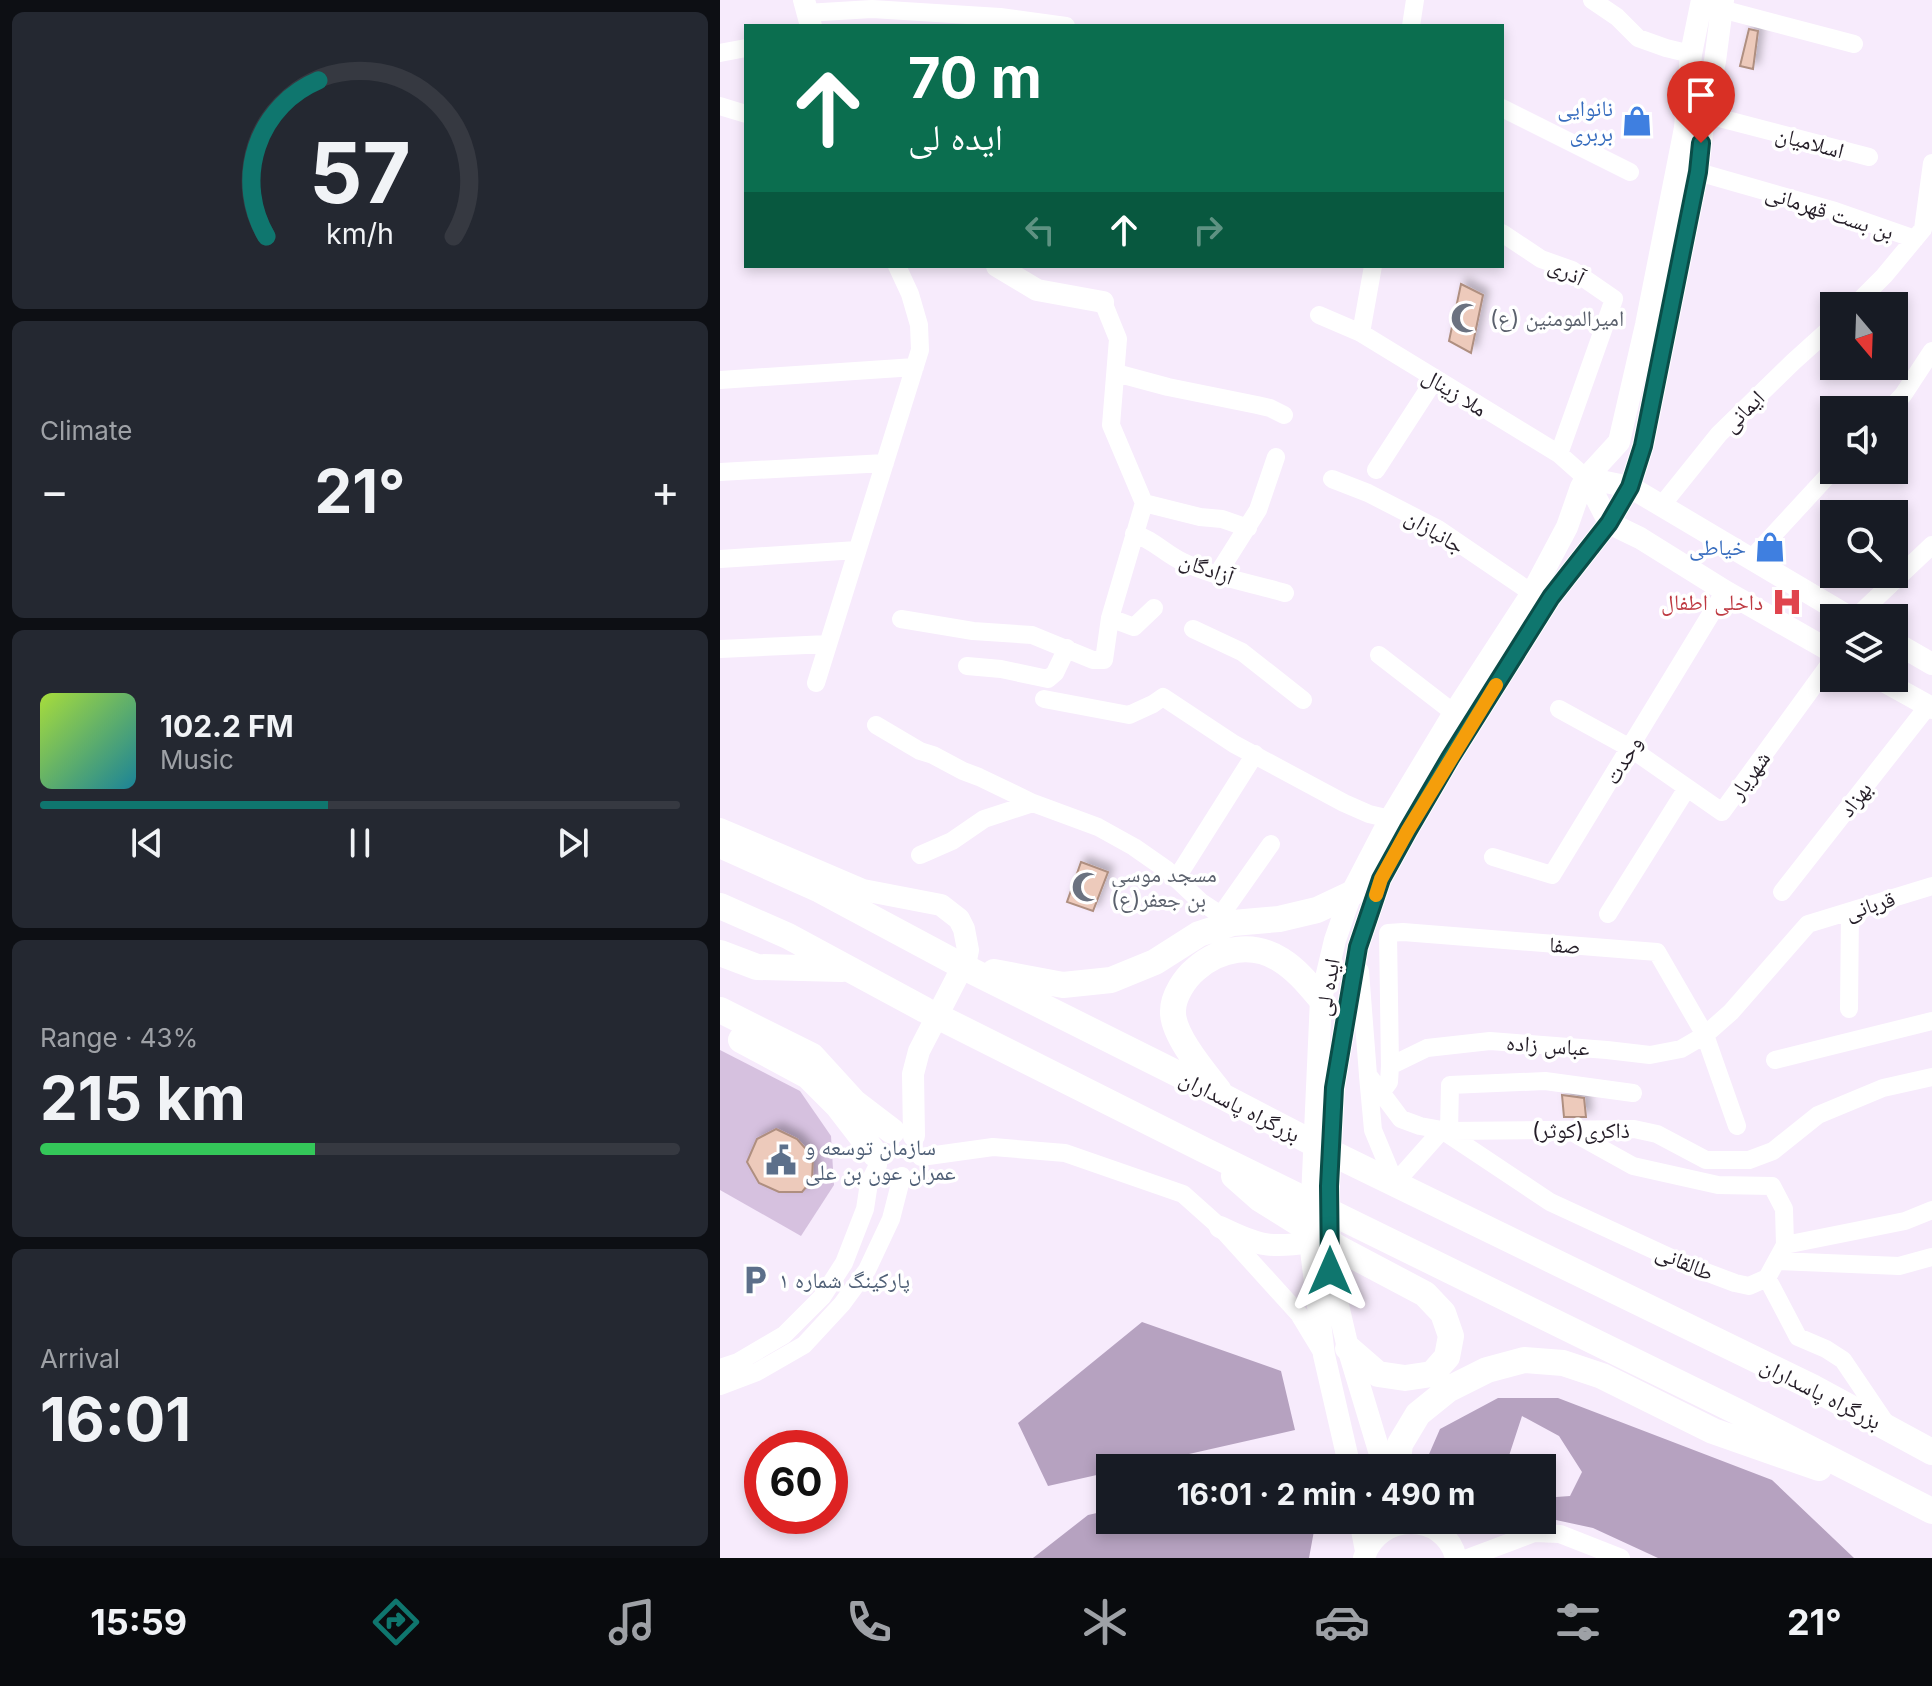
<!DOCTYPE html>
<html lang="en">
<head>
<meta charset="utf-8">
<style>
	:root { --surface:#171b24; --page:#242831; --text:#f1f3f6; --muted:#9ea1a6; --line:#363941; --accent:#0f766e }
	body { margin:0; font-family:Inter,"Noto Naskh Arabic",sans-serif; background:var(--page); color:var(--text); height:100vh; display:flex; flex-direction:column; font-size:30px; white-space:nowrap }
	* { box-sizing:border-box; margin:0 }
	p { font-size:26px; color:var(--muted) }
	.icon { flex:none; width:44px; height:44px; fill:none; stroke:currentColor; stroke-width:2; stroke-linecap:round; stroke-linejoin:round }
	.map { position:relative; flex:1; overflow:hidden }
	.panel { display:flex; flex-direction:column; gap:12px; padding:12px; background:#0d0f14; width:720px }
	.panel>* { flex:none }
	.banner { position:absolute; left:24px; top:24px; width:760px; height:244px; border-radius:0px; box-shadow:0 4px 12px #0003; background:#0b6e4f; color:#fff; overflow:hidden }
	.needle { width:52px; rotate:161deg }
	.controls { position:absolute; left:1100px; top:292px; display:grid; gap:16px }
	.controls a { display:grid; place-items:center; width:88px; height:88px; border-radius:0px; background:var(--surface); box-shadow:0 4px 12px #0003; font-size:40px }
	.speed { position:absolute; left:24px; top:1430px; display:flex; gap:16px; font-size:40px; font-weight:700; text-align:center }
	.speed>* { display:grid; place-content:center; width:104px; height:104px; border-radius:50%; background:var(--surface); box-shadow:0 4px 12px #0003; line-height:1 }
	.speed .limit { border:12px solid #d22; background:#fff; color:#111 }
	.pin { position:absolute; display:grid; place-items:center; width:68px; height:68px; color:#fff; margin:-82px -34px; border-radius:50% 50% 50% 0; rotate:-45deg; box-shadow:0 0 8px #0007 }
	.pin .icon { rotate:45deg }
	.me { position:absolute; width:88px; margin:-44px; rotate:0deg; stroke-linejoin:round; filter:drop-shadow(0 0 6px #0008) }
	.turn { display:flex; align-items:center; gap:28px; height:168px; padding:0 32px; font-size:36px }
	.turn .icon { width:104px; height:104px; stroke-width:2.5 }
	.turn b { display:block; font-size:56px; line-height:68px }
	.lanes { display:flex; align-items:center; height:76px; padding:0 32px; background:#0003; justify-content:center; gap:40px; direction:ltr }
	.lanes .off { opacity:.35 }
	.big { font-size:60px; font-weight:700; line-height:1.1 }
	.panel .widget { flex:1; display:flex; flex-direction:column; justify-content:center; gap:12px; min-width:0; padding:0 28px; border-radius:12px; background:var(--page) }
	.panel .dial { align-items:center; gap:0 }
	.dial svg { height:208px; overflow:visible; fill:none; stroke:var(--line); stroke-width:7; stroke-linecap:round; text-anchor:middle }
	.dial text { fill:var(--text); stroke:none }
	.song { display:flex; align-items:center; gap:24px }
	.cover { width:96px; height:96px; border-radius:12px; background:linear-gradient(135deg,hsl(80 70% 55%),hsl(190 70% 35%)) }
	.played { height:8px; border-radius:4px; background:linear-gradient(90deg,var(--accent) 45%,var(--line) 45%) }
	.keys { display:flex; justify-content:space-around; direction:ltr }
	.heat { display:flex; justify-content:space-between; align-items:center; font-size:44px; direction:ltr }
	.charge { height:12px; border-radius:6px; background:linear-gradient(90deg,#34c759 43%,var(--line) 0) }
	.trip { position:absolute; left:376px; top:1454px; width:460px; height:80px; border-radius:0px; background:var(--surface); box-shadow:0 4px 12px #0003; font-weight:700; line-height:80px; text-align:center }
	.tab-bar { display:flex; height:128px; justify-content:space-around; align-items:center; background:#090b0e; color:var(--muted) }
	.tab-bar .icon { width:56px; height:56px }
	.tab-bar .active { color:var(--accent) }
	.tab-bar b { font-size:36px; color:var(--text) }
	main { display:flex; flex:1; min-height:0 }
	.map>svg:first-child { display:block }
	.green { fill:#d6c1df }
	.forest { fill:#b6a2c0 }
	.building { fill:#edcabb; stroke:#af8f80; stroke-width:2; filter:url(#shadow) }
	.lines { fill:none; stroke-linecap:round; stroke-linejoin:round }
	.minor { stroke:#fff; stroke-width:18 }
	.major { stroke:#fff; stroke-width:22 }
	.highway { stroke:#fff; stroke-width:26 }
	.route-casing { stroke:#0a4d48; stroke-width:20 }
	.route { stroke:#0f766e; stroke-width:14 }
	.slow { stroke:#f59e0b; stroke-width:14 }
	.labels { text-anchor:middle; stroke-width:7; stroke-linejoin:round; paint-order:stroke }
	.shop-label { font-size:22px; fill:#366cbe; stroke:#fff; text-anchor:end }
	.street-label { font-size:22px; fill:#251e28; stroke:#fff }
	.worship-label { font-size:22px; fill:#5b616d; stroke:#fff; text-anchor:start }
	.health-label { font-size:22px; fill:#be3a42; stroke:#fff; text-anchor:end }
	.service-label { font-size:22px; fill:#4e5e75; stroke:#fff; text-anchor:start }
</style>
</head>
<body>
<main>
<section class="panel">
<div class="widget dial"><svg viewBox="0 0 100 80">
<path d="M14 69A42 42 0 1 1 86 69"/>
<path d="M14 69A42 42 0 0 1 34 9" stroke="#0f766e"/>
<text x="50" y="56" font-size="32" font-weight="700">57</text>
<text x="50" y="72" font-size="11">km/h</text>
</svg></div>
<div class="widget"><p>Climate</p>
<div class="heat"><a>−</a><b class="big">21°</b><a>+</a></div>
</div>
<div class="widget">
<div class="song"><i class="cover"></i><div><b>102.2 FM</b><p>Music</p></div></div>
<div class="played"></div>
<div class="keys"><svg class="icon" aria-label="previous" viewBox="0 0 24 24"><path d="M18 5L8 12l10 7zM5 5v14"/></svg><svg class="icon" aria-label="pause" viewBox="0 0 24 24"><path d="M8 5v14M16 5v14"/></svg><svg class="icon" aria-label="next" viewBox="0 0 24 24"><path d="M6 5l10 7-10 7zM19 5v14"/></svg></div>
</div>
<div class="widget"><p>Range · 43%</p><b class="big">215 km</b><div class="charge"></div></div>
<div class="widget"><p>Arrival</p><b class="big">16:01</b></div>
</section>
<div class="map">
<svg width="1212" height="1558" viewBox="0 0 1212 1558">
	<defs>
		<filter id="shadow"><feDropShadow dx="5.5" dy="-5.5" stdDeviation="4" flood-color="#0004"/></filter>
	</defs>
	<rect width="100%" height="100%" fill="#f7ebfc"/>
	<path class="green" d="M0 1050 80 1091 111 1136 114 1185 81 1236 0 1190Z"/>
	<path class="forest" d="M422 1322 561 1371 575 1430 407 1468H390V1472L328 1486 298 1423Z
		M778 1398H838L1052 1480 1134 1558H938L873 1528 822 1517V1498L850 1496 862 1472 839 1436 802 1416 785 1468H703L720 1429Z
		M390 1510V1520H596L589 1558H313L368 1515Z"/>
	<path class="building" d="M1029 29 1038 31 1033 69 1020 66Z
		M741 284 763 295 751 353 729 341Z
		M361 862 388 872 373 911 347 902Z
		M842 1095 864 1098 866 1117H844Z
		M56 1129 77 1139 93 1157 92 1180 82 1192H59L39 1183 27 1162 37 1139Z"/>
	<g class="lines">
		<path class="minor" d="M872 0 897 17 918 38 946 48 971 54
			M1001 9 1134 44
			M86 13 152 9 280 17 346 26
			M691 26 695 0
			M0 53 26 48
			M0 106 26 114
			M782 108 910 172
			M984 114 1149 157
			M978 172 1115 211 1195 239
			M1203 229 1212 163
			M782 233 821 259 852 270 894 299 839 454
			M1134 306 1164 276 1203 229
			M599 315 641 333 839 454 866 478
			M641 333 653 266
			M396 373 448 387 537 405 550 408 564 415
			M0 380 195 367
			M1169 410 1183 395 1212 351
			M656 470 715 379
			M0 472 165 463
			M612 479 648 493 718 529 812 593
			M424 503 480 517 502 519 528 528
			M942 505 999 434 1073 362 1114 325
			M414 534C433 539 445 554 463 562 495 577 531 583 565 593
			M0 559 137 550
			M1031 559 1114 469
			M497 575 538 510 556 457
			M390 618 414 627 434 608
			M1135 618 1212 545
			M181 619 253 631 312 635 373 660H384L390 618 424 503 391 425 398 339 383 302
			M473 629 522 652 583 700
			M0 649 108 644
			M659 655 734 713
			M247 666 281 669 328 679 335 673 347 648
			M96 683 200 350 199 325 190 294 177 266
			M324 699 409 715 433 704 443 697 514 744 624 803 649 814 670 819
			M839 709 910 748 1002 812 1114 658
			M156 725 200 751 213 755 243 771 259 777 313 803 378 827 414 847 447 870 481 902 513 923
			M200 855 232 841 264 819 313 803
			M773 857 832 875 1005 591
			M456 879 535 754
			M1062 892 1208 706
			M888 914 967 788
			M501 915 551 844
			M640 971 648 1075 681 1119 700 1126 722 1130 830 1202 962 1263 1015 1283 1029 1286 1047 1278 1065 1245 1185 1221 1212 1210
			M1129 1009 1130 911
			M1055 1060 1212 1021
			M670 1066 707 1048 770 1041 887 1050 930 1055 961 1049 985 1035 1017 1126
			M648 1076 653 1130 675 1183 722 1130 729 1131 914 1129 937 1134 986 1160H1029L1053 1151 1098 1115 1163 1088 1212 1077
			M661 1093 669 1082 670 1066 668 933 683 932 937 952 985 1035 1011 1012 1088 924 1212 886
			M729 1131 730 1085 825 1081 913 1093
			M850 1131 913 1166 998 1185 1052 1186 1064 1209 1065 1245
			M201 1157 273 1147 345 1153 463 1194 500 1227 579 1314 602 1352
			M1057 1261 1179 1266 1212 1257
			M1047 1278 1078 1337 1106 1349 1123 1360 1167 1425
			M0 1368 18 1362 64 1335 102 1297 124 1263 145 1209 149 1183 158 1165
			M0 1386 37 1372 84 1345 122 1304 147 1270 171 1219 182 1176
			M748 1558 814 1533 840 1534 901 1558"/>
		<path class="major" d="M84 0 91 26
			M277 266 317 290 383 302
			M866 478 910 487 1131 618
			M866 478 889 523
			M889 523 920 538 1005 591 1114 653
			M1174 642 1212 664
			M1158 678 1212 708
			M0 829 143 890 221 905 239 919 244 929 248 950 246 960 199 1051 193 1074 194 1136
			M500 1227C537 1245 549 1249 590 1242
			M630 1468 604 1355 590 1242 601 999 615 940 631 894 670 819 734 713 812 593 847 527 861 487 866 478 899 442 926 325 965 128 971 54 982 0
			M668 1468 660 1454 628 1348 610 1271 609 1186 614 1088 638 947 661 879 688 830 730 758 831 597 889 523 910 487 923 446 978 172 984 114 995 61 1003 0
			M640 1520 646 1551
			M644 1558C657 1512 725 1511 736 1558"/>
		<path class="highway" d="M0 845 100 890 242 966 504 1097 618 1156 1092 1387 1212 1452
			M0 906 68 936 205 1010 484 1150 1016 1411 1212 1511
			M0 953 37 967 122 969
			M274 972 343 985 391 980 435 962 479 934 513 923 559 919 597 910 631 894
			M0 1010 92 1056 134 1102 172 1131
			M21 1040 88 1076 118 1106 155 1154
			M499 1091C485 1073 452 1035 453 1011 453 996 465 978 476 969 500 948 533 942 561 960 577 970 589 985 601 999
			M514 1176 540 1199 620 1249 705 1294 723 1313 731 1336 727 1357 712 1374 685 1378 658 1374 628 1348
			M677 1468 680 1444 698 1414 729 1389 767 1370 804 1360 843 1363 882 1376 993 1431 1099 1468"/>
	</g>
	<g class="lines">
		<g class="route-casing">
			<path id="route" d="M610 1271 609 1186 614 1088 638 947 661 879 688 830 730 758 831 597 889 523 910 487 923 446 978 172 981 143"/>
		</g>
		<use href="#route" class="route"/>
		<path class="slow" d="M656 895 661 879 688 830 776 685"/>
	</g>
	<defs>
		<g id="shop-bare" transform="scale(2.4)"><path d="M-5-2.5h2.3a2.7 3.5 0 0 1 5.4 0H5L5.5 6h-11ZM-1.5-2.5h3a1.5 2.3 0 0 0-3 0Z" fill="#3f7fe0" stroke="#fff" stroke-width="2.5" paint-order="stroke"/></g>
		<g id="mosque-bare" transform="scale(2.4)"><path d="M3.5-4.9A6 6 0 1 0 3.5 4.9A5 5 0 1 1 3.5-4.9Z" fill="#6b7280" stroke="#fff" stroke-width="2.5" paint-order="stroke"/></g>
		<g id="hospital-bare" transform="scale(2.4)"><path d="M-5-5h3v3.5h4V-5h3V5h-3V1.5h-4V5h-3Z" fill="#e0444e" stroke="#fff" stroke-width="2.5" paint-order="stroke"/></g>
		<g id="civic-bare" transform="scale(2.4)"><path d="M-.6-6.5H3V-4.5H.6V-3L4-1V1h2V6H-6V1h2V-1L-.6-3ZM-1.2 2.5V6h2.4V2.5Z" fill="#5c6f8a" stroke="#fff" stroke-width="2.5" paint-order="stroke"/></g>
		<g id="parking-bare" transform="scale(2.4)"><path d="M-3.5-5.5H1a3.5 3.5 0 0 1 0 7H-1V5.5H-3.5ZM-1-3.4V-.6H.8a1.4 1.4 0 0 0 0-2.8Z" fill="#5c6f8a" stroke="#fff" stroke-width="2.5" paint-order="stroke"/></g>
	</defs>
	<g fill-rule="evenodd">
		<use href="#shop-bare" x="917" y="121"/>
		<use href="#mosque-bare" x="746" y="318"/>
		<use href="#shop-bare" x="1050" y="547"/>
		<use href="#hospital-bare" x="1067" y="602"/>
		<use href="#mosque-bare" x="367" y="887"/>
		<use href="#civic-bare" x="61" y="1160"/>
		<use href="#parking-bare" x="35" y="1280"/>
	</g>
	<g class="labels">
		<g class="shop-label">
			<text x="893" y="116">نانوایی<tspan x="893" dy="25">بربری</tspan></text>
			<text x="1026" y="555">خیاطی</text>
		</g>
		<g class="street-label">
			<text transform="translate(1090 142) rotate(15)" y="8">اسلامیان</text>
			<text transform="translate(1110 212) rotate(18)" y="8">بن بست قهرمانی</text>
			<text transform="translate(847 271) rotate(26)" y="8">آذری</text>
			<text transform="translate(735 392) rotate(32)" y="8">ملا زینال</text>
			<text transform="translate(1023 411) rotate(-45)" y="8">ایمانی</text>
			<text transform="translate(715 531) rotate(31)" y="8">جانبازان</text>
			<text transform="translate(487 568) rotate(20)" y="8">آزادگان</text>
			<text transform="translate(903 760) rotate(-59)" y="8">وحدت</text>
			<text transform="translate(1029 775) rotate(-54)" y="8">شهریار</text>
			<text transform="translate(1135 799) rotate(-52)" y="8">بهزاد</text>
			<text transform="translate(1150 905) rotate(-17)" y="8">قربانی</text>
			<text transform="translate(845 945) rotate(4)" y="8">صفا</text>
			<text transform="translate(607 987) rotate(-80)" y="8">ایده لی</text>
			<text transform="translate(828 1045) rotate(4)" y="8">عباس زاده</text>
			<text transform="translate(520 1106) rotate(27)" y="8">بزرگراه پاسداران</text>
			<text x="861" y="1138">ذاکری(کوثر)</text>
			<text transform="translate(965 1262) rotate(23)" y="8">طالقانی</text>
			<text transform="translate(1101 1393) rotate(27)" y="8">بزرگراه پاسداران</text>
		</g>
		<g class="worship-label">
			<text x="770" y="326">امیرالمومنین (ع)</text>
			<text x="391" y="882">مسجد موسی<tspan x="391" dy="25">بن جعفر(ع)</tspan></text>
		</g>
		<g class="health-label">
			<text x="1043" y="610">داخلی اطفال</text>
		</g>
		<g class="service-label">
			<text x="85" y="1155">سازمان توسعه و<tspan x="85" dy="25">عمران عون بن علی</tspan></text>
			<text x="59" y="1288">پارکینگ شماره ۱</text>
		</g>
	</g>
</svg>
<div class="controls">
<a><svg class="needle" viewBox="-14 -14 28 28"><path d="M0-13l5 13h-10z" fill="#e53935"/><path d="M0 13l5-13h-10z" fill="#9ea1a6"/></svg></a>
<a><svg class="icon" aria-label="sound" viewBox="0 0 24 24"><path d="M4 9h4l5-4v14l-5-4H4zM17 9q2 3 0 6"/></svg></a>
<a><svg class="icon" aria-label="search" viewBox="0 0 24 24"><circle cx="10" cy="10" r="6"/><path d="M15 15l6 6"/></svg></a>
<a><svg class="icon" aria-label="layers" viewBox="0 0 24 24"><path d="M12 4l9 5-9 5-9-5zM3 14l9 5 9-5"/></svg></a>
</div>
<div class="speed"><div class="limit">60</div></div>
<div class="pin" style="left:981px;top:143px;background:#d93025"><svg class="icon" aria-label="arrive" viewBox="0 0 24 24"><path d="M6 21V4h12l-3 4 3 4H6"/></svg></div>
<svg class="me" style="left:610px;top:1271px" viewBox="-20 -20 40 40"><path d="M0-17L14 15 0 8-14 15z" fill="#0f766e" stroke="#fff" stroke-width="4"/></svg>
<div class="trip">16:01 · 2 min · 490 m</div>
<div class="banner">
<div class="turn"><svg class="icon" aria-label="ahead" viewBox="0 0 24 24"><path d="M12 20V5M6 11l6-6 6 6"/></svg><div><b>70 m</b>ایده لی</div></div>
<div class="lanes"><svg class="icon off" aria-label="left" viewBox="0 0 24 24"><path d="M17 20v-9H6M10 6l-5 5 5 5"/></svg><svg class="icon" aria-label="ahead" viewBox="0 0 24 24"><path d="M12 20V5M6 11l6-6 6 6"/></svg><svg class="icon off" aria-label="right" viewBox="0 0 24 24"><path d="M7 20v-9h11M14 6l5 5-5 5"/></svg></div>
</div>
</div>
</main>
<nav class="tab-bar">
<b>15:59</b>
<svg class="icon active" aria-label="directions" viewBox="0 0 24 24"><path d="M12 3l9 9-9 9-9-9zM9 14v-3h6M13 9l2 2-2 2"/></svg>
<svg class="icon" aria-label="music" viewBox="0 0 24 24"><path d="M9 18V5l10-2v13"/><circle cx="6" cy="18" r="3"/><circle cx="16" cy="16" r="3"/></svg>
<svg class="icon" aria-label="phone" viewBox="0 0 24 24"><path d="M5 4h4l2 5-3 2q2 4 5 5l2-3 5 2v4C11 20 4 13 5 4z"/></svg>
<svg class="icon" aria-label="climate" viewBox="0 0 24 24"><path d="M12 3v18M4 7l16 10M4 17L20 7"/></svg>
<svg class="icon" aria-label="car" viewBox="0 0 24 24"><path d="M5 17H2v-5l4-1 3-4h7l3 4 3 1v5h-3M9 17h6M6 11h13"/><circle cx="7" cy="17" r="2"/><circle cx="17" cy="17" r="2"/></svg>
<svg class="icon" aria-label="filters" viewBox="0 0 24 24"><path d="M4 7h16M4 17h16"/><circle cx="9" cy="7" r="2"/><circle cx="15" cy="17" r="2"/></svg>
<b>21°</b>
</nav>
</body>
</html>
